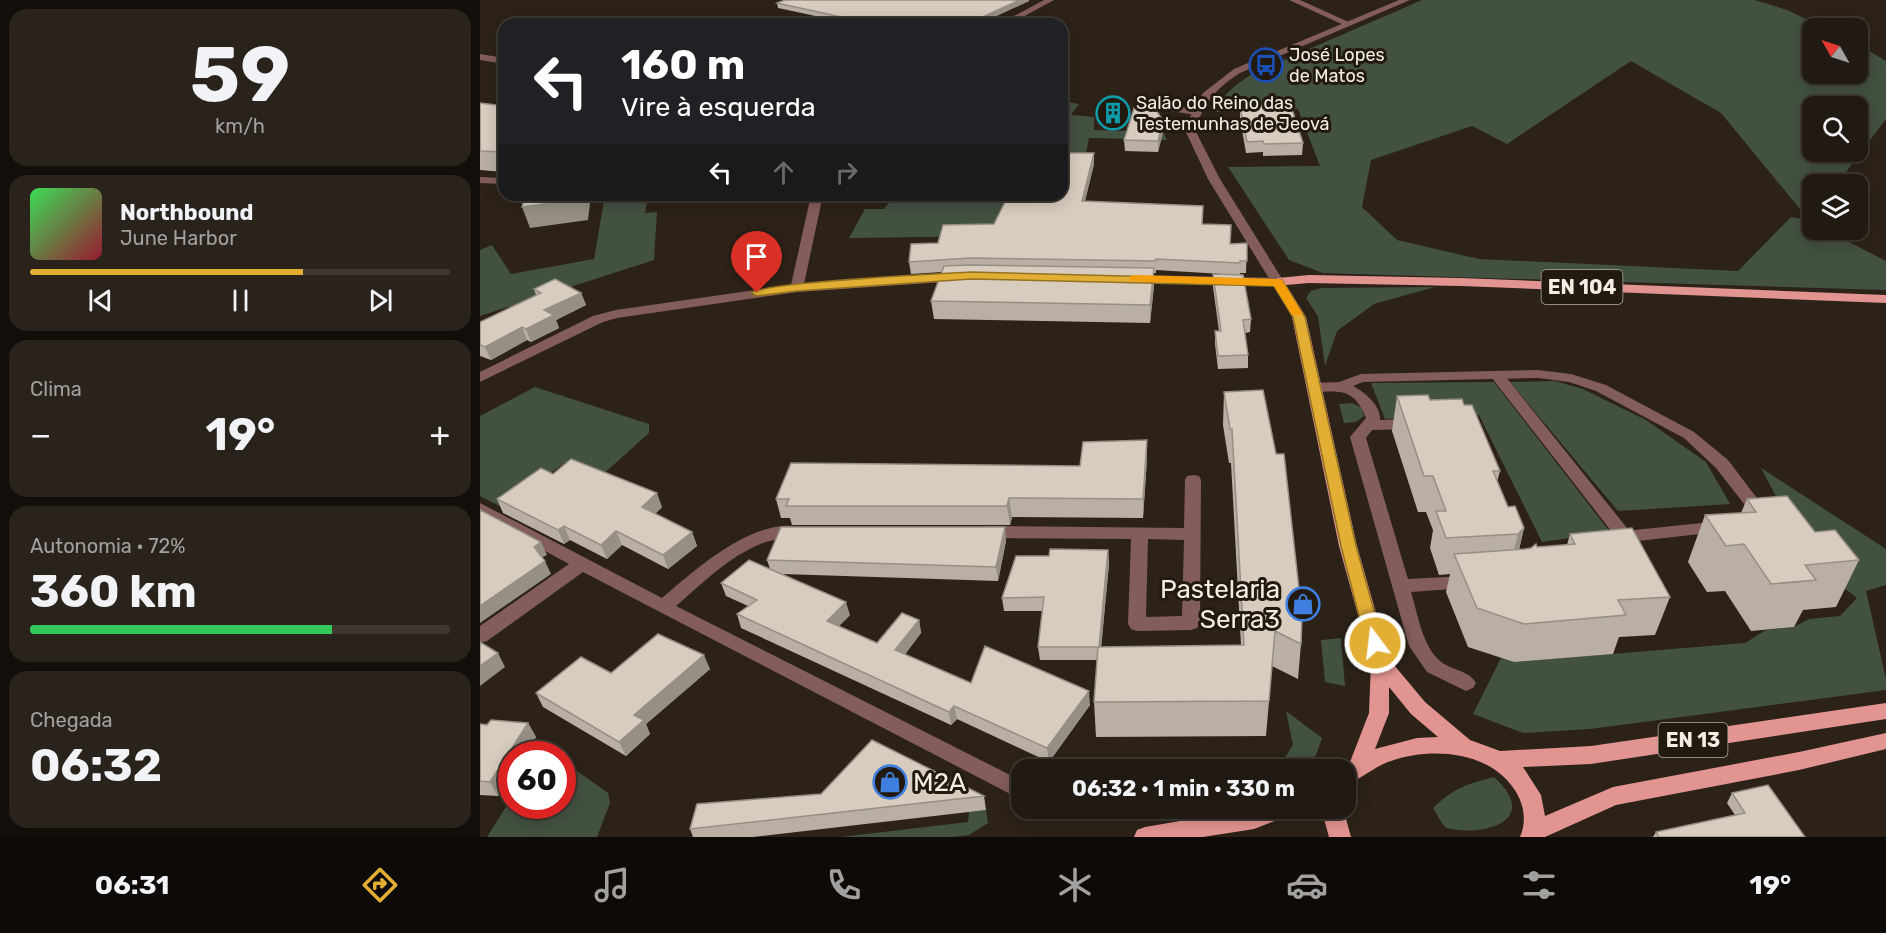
<!DOCTYPE html>
<html lang="pt">
<head>
<meta charset="utf-8">
<style>
	:root { --surface:#211a12; --page:#29231b; --text:#f1f3f6; --muted:#a2a19f; --line:#3e3832; --accent:#e2af34 }
	body { margin:0; font-family:Rubik,sans-serif; background:var(--page); color:var(--text); height:100vh; display:flex; flex-direction:column; font-size:22px; white-space:nowrap }
	* { box-sizing:border-box; margin:0 }
	p { font-size:20px; color:var(--muted) }
	.icon { flex:none; width:33px; height:33px; fill:none; stroke:currentColor; stroke-width:2; stroke-linecap:round; stroke-linejoin:round }
	.map { position:relative; flex:1; overflow:hidden }
	.panel { display:flex; flex-direction:column; gap:9px; padding:9px; background:#120e0a; width:480px }
	.panel>* { flex:none }
	.banner { position:absolute; left:18px; top:18px; width:570px; height:183px; border-radius:18px; box-shadow:0 3px 15px #0003,0 0 0 2px var(--line); background:#202124; color:#fff; overflow:hidden }
	.needle { width:39px; rotate:309deg }
	.tools { position:absolute; left:1322px; top:18px; display:grid; gap:12px }
	.tools a { display:grid; place-items:center; width:66px; height:66px; border-radius:12px; background:var(--surface); box-shadow:0 3px 15px #0003,0 0 0 2px var(--line); font-size:30px }
	.speed { position:absolute; left:18px; top:741px; display:flex; gap:12px; font-size:30px; font-weight:700; text-align:center }
	.speed>* { display:grid; place-content:center; width:78px; height:78px; border-radius:50%; background:var(--surface); box-shadow:0 3px 15px #0003,0 0 0 2px var(--line); line-height:1 }
	.speed .limit { border:9px solid #d22; background:#fff; color:#111 }
	.pin { position:absolute; display:grid; place-items:center; width:51px; height:51px; color:#fff; margin:-62px -26px; border-radius:50% 50% 50% 0; rotate:-45deg; box-shadow:0 0 6px #0007 }
	.pin .icon { rotate:45deg }
	.me { position:absolute; width:66px; margin:-33px; rotate:345deg; stroke-linejoin:round; filter:drop-shadow(0 0 4px #0008) }
	.turn { display:flex; align-items:center; gap:21px; height:126px; padding:0 24px; font-size:27px }
	.turn .icon { width:78px; height:78px; stroke-width:2.5 }
	.turn b { display:block; font-size:42px; line-height:51px }
	.lanes { display:flex; align-items:center; height:57px; padding:0 24px; background:#0003; justify-content:center; gap:30px; direction:ltr }
	.lanes .off { opacity:.35 }
	.big { font-size:45px; font-weight:700; line-height:1.1 }
	.panel .tile { flex:1; display:flex; flex-direction:column; justify-content:center; gap:9px; min-width:0; padding:0 21px; border-radius:18px; background:var(--page) }
	.panel .dial { align-items:center; gap:0 }
	.dial b { font-size:78px; line-height:1 }
	.song { display:flex; align-items:center; gap:18px }
	.cover { width:72px; height:72px; border-radius:9px; background:linear-gradient(135deg,hsl(130 70% 55%),hsl(350 70% 35%)) }
	.played { height:6px; border-radius:3px; background:linear-gradient(90deg,var(--accent) 65%,var(--line) 65%) }
	.keys { display:flex; justify-content:space-around; direction:ltr }
	.heat { display:flex; justify-content:space-between; align-items:center; font-size:33px; direction:ltr }
	.charge { height:9px; border-radius:4px; background:linear-gradient(90deg,#34c759 72%,var(--line) 0) }
	.trip { position:absolute; left:531px; top:759px; width:345px; height:60px; border-radius:18px; background:var(--surface); box-shadow:0 3px 15px #0003,0 0 0 2px var(--line); font-weight:700; line-height:60px; text-align:center }
	.menu { display:flex; height:96px; justify-content:space-around; align-items:center; background:#0d0a07; color:var(--muted) }
	.menu .icon { width:42px; height:42px }
	.menu .active { color:var(--accent) }
	.menu b { font-size:27px; color:var(--text) }
	main { display:flex; flex:1; min-height:0 }
	.map>svg:first-child { display:block }
	.green { fill:#435141; fill-rule:evenodd }
	.lines { fill:none; stroke-linecap:round; stroke-linejoin:round }
	.pedestrian { fill:#835d5a; fill-rule:evenodd }
	.minor { fill:#835d5a; fill-rule:evenodd }
	.tertiary { fill:#835d5a; fill-rule:evenodd }
	.primary { fill:#e29490; fill-rule:evenodd }
	.wall { fill:#b9afa3 }
	.shaded-wall { fill:#968f85 }
	.building { fill:#d7ccbe; stroke:#968f85; stroke-width:1.5 }
	.route { fill:#e2af34; stroke:#937222; stroke-width:1.5 }
	.slow { fill:#f59e0b }
	.labels { text-anchor:middle; stroke-width:6; stroke-linejoin:round; paint-order:stroke }
	.far-poi-label { font-size:18px; fill:#f3ede6; stroke:#22190f; text-anchor:start }
	.shield { fill:#22190f; stroke:#b4ada6; stroke-width:1.5 }
	.shield-label { font-size:20px; font-weight:bold; fill:#f3ede6 }
	.near-poi-label { font-size:26px; fill:#f3ede6; stroke:#22190f; text-anchor:end }
</style>
</head>
<body>
<main>
<section class="panel">
<div class="tile dial"><b>59</b><p>km/h</p></div>
<div class="tile">
<div class="song"><i class="cover"></i><div><b>Northbound</b><p>June Harbor</p></div></div>
<div class="played"></div>
<div class="keys"><svg class="icon" aria-label="previous" viewBox="0 0 24 24"><path d="M18 5L8 12l10 7zM5 5v14"/></svg><svg class="icon" aria-label="pause" viewBox="0 0 24 24"><path d="M8 5v14M16 5v14"/></svg><svg class="icon" aria-label="next" viewBox="0 0 24 24"><path d="M6 5l10 7-10 7zM19 5v14"/></svg></div>
</div>
<div class="tile"><p>Clima</p>
<div class="heat"><a>−</a><b class="big">19°</b><a>+</a></div>
</div>
<div class="tile"><p>Autonomia · 72%</p><b class="big">360 km</b><div class="charge"></div></div>
<div class="tile"><p>Chegada</p><b class="big">06:32</b></div>
</section>
<div class="map">
<svg width="1406" height="837" viewBox="0 0 1406 837">
	<rect width="100%" height="100%" fill="#2c2218"/>
	<path class="green" d="M942 0H1275L1307 10 1345 28H1332V74H1377V44L1406 61V119L1357 184H1332V230H1346L1406 261V290L843 273 809 260 748 167 840 166 818 109 733 112C743 94 756 84 774 73ZM1151 61 1241 113 1329 220 1311 217 1258 271 999 259 917 240 882 207 891 160 992 126 1027 144ZM1332 106H1377V152H1332Z
		M582 101 599 104 591 115 614 117V130L683 132 687 140 609 138 605 158H582Z
		M125 195H168L165 213 177 212 174 260 0 316V250L12 245 31 274 114 259Z
		M413 198 531 201 519 236 369 238 385 209H404Z
		M955 287 894 304 857 331 845 366 838 316 826 298 831 291 841 288Z
		M1075 381 1103 389 1166 420 1226 462 1250 504 1138 511 1030 382Z
		M1014 382 1130 532 1062 542 999 415 905 419 891 383Z
		M55 387 169 424V433L120 477 85 463 21 507 0 496V416Z
		M872 403 882 408 884 416 876 422 864 423 859 404Z
		M1281 468 1406 549V585L1386 591 1406 679V690L1110 729 1043 733 993 714 1021 658 1034 662 1265 643 1286 630 1314 627 1329 619 1360 616 1377 598 1331 562Z
		M861 638 865 686 845 682 841 640Z
		M806 711 842 738 836 755 822 769H785L802 762 813 745Z
		M83 761 128 793 130 803 117 837H7L31 799 32 806H82Z
		M1014 777C1063 822 1001 837 966 828 961 823 957 814 953 808 974 788 987 784 1014 777Z
		M506 810 508 823 489 835 474 837H361L488 822 489 812Z"/>
	<g class="lines">
		<path class="pedestrian" d="M1017 371 1022 372 1151 533 1153 537 1151 541H1139L1012 378 1010 375 1012 372Z"/>
		<path class="minor" d="M564 0H574L530 24H519Z
			M809 0H820L873 24 866 26Z
			M0 54 24 58V64L0 60Z
			M682 104 716 109 721 112 716 115 678 109 677 107Z
			M0 177 24 178V184L0 183Z
			M331 195H343L324 284 478 273 484 277 478 281 317 292 137 318 123 322 0 382V372L113 316 136 310 311 285Z
			M655 275 798 278 804 282 798 286 651 282 649 279 651 276Z
			M1058 370 1091 374 1126 385 1214 432 1248 460 1289 514 1287 518H1275L1236 468 1204 438 1116 391 1089 382 1058 378 883 382 873 386C886 393 901 406 900 420L932 419 940 424 932 429 892 430 886 438 928 579 986 576 992 577 995 582 992 587 986 588 931 592C938 615 942 645 960 661 970 670 989 670 996 683L993 688 986 691 947 672 929 646 870 437 886 418C870 375 841 401 827 387L834 383 859 382 881 374Z
			M713 475 719 476 721 480 720 623 717 628 711 630 657 631 651 629 648 624 651 539 507 538 501 536 499 532 501 528 507 526 704 528 705 480 707 476ZM668 539 704 540 702 616 666 617Z
			M0 503 182 598C215 570 276 514 324 528L326 532 324 536C310 540 296 538 283 543 249 556 223 583 196 606L542 781V800L103 572 7 641 0 643V626L89 564 0 516Z
			M1241 521 1247 523 1249 527 1247 531 1149 542 1138 548 1132 546 1129 542 1139 533 1145 531Z"/>
		<path class="tertiary" d="M919 0H930L760 73C736 88 724 103 715 130L740 179 804 282 803 285H793L728 179 705 130 713 110 723 93 754 69Z"/>
		<path class="primary" d="M829 275 981 278 1406 295V303L981 286 829 283 806 285 826 317 877 546 909 659 945 702 990 740 1020 751 1111 746 1406 703V719L1111 764 1043 767 1061 795 1065 816 1133 787 1319 752 1406 733V749L1319 770 1136 805 1065 837H1040C1047 821 1044 803 1034 789 1009 751 951 747 911 761 895 766 882 779 866 784V770H858L870 762 889 713 891 662 859 546 812 317 792 282 798 278ZM909 687 931 714 958 737 937 738 895 749 909 713Z
			M776 808H812L810 815 774 829 723 837H654L657 830 665 827Z
			M841 808H863L871 837H849Z"/>
	</g>
	<path class="wall" d="M305 0H549V1L499 24H373L298 8 297 3Z
		M0 103 24 106V172L0 170Z
		M760 107H801L823 143 822 155 783 156V152L766 153 760 118Z
		M683 121V132L678 152 645 151 644 140Z
		M614 164 605 201 723 224 750 244 767 243 766 273H760V275L771 319 770 332 765 333 768 355V368L738 369 735 344V331H739L733 287V274L759 275 676 270V273H674V286L670 323 454 319 451 301 462 272 431 274 429 262 458 243 514 224 536 200 582 195Z
		M54 289 101 293 106 305 76 320 79 328 51 342 47 340 11 360 0 356V322L56 295Z
		M744 392 821 644 818 679 792 666 786 736 616 737 614 702 617 660H560L558 647 563 611H524L522 598 569 556 628 550 629 564 621 647 761 645 751 463H749L743 425Z
		M917 396 984 405 1020 471 1017 482 1028 507 1044 528 1039 550 1057 547 1087 545 1090 534 1190 597 1175 635 1139 637 1133 654 1034 662 988 647 966 592 970 574 959 575 950 548 953 530 946 512H938L912 431Z
		M667 440V459L663 518 532 517 530 525H312L310 518H301L296 499 600 466Z
		M73 474 182 507 175 514 212 532 217 546 188 569 142 545 127 559 90 540 84 544 23 513 17 499Z
		M1267 499 1335 532 1379 560 1356 607 1323 610 1314 627 1271 631 1245 591 1227 592 1208 562 1225 515 1261 513Z
		M526 541 518 581 303 574 370 615 359 626 397 643 439 620 441 633 425 654 491 683 610 705 569 762 477 719 471 725 261 628 257 614 268 606 246 596 241 583 290 569 287 560Z
		M230 669 166 724 170 734 146 756 63 707 56 693 131 673Z
		M48 723 56 737 18 796 0 795V724Z
		M1252 793 1325 837H1173L1176 832 1255 815 1247 803Z
		M341 794 504 796 506 810 273 837H213L210 829Z"/>
	<path class="shaded-wall" d="M540 0H549V1L499 24H487Z
		M396 20V24H390L389 23Z
		M683 121V132L678 152V141Z
		M614 153V164L602 213V201Z
		M101 195H111L108 220 50 228 42 207Z
		M674 268V286L670 323V305Z
		M101 293 106 305 76 320 79 328 51 342 46 329 64 310Z
		M42 327 47 340 11 360 5 347Z
		M667 440V459L663 518V499Z
		M177 493 182 507 167 521 162 507Z
		M529 498 532 517 530 525 527 506Z
		M84 526 90 540 84 544 78 530Z
		M525 527 526 541 518 581 516 567Z
		M1044 528 1035 564 1029 571 1038 534Z
		M136 531 142 545 127 559 121 545Z
		M212 532 217 546 188 569 183 555Z
		M61 542 67 555 59 559 54 547Z
		M628 550 629 564 620 660 619 647Z
		M65 561 71 574 0 623V606Z
		M366 602 370 615 351 634 347 621Z
		M439 620 441 633 418 664 415 650Z
		M18 653 25 667 0 686V666Z
		M224 655 230 669 166 724 170 734 146 756 139 742 154 715Z
		M609 691 610 705 569 762 567 748Z
		M474 706 477 719 471 725 469 712Z
		M48 723 56 737 45 754H32V775L18 796 10 782Z"/>
	<path class="building" d="M305 0H540L487 24H412L396 20 389 23 297 3Z
		M657 99 670 100 683 121 678 141 644 140Z
		M800 102 801 107 813 112 823 143 784 144 783 141 767 142 760 107Z
		M0 103 24 106V152L0 151Z
		M582 153H614L602 201 723 206 722 224 751 225 750 244 767 243V261H760V263L676 259 675 261 490 258 429 262 431 244 458 243 463 225 514 224 526 200H536L538 195H582Z
		M45 195H101L100 199 42 207Z
		M489 265 674 268 670 305 451 301 464 266Z
		M733 274 763 275 771 319 763 320 768 355 738 356 735 331H741Z
		M75 279 101 293 64 310 74 315 46 329 42 327 5 347 0 345V322L61 293 54 289Z
		M783 390 796 454H804L822 616 821 644 795 631 789 701 614 702 618 647 764 645 752 429H750L744 392Z
		M948 395 950 400 982 399 984 405H992L1020 471H1013L1028 507 1035 506 1044 528 1038 534 966 538 956 511H966L953 476H944L917 396Z
		M667 440 663 499 529 498 527 506H306L309 499H296L311 463 600 466 603 442Z
		M91 459 177 493 162 507 212 532 183 555 136 531 121 545 84 526 78 530 17 499 61 468 73 474Z
		M1307 496 1335 532 1355 530 1379 560 1325 565 1336 580 1291 584 1264 544 1246 546 1225 515 1276 512 1267 499Z
		M0 510 61 542 54 547 65 561 0 606Z
		M301 527H525L516 567 287 560Z
		M1152 528 1190 597 1138 600 1146 615 1044 624 997 608 974 554 1045 549 1051 548 1056 544 1057 547 1095 544 1090 534Z
		M570 549 628 550 619 647H558L564 597 522 598 536 556H569Z
		M269 560 366 602 347 621 397 643 422 613 439 620 415 650 491 683 505 646 609 691 567 748 474 706 469 712 257 614 277 600 241 583Z
		M178 634 224 655 154 715 164 720 139 742 56 693 101 657 131 673Z
		M0 642 18 653 0 666Z
		M11 720 48 723 10 782 0 781V724L7 725Z
		M392 740 504 796 210 829 217 804 341 794Z
		M1288 785 1325 837H1179L1176 832 1265 813 1252 793Z"/>
	<path class="route" d="M491 272 802 280 825 317 876 546 903 643 901 648 895 650 889 648 886 643 861 546 813 317 794 286 491 279 317 291 277 296 271 293C283 282 461 274 491 272Z"/>
	<path class="slow" d="M654 275 798 279 802 280 822 313 821 315H812L794 286 650 281V276Z"/>
	<defs>
		<g id="bus-ring" transform="scale(1.725)"><circle r="9.5" fill="#22190f" stroke="#1a4fb4" stroke-width="1.5"/><path d="M-5-6H5V4H4V6H2V4H-2V6H-4V4H-5ZM-3.5-4V0h7V-4ZM-3.5 1.2v1.5H-2V1.2ZM2 1.2v1.5H3.5V1.2Z" fill="#1a4fb4"/></g>
		<g id="building-ring" transform="scale(1.725)"><circle r="9.5" fill="#22190f" stroke="#0f9aa8" stroke-width="1.5"/><path d="M-4-6H4V6H1V3H-1V6H-4ZM-2.5-4.3h1.7v1.8h-1.7ZM.8-4.3h1.7v1.8H.8ZM-2.5-1h1.7V.8h-1.7ZM.8-1h1.7V.8H.8Z" fill="#0f9aa8"/></g>
		<g id="shop-ring" transform="scale(1.725)"><circle r="9.5" fill="#22190f" stroke="#3f7fe0" stroke-width="1.5"/><path d="M-5-2.5h2.3a2.7 3.5 0 0 1 5.4 0H5L5.5 6h-11ZM-1.5-2.5h3a1.5 2.3 0 0 0-3 0Z" fill="#3f7fe0"/></g>
	</defs>
	<g fill-rule="evenodd">
		<use href="#bus-ring" x="786" y="65"/>
		<use href="#building-ring" x="633" y="113"/>
		<use href="#shop-ring" x="823" y="604"/>
		<use href="#shop-ring" x="410" y="782"/>
	</g>
	<g class="labels">
		<g class="far-poi-label">
			<text x="809" y="61">José Lopes<tspan x="809" dy="21">de Matos</tspan></text>
			<text x="656" y="109">Salão do Reino das<tspan x="656" dy="21">Testemunhas de Jeová</tspan></text>
		</g>
		<g class="shield">
			<rect x="1061.5" y="270" width="81" height="34" rx="4.5"/>
			<rect x="1178.5" y="723" width="69" height="34" rx="4.5"/>
		</g>
		<g class="shield-label">
			<text x="1102" y="294">EN 104</text>
			<text x="1213" y="747">EN 13</text>
		</g>
		<g class="near-poi-label">
			<text x="800" y="598">Pastelaria<tspan x="800" dy="30">Serra3</tspan></text>
			<text x="433" y="791" text-anchor="start">M2A</text>
		</g>
	</g>
</svg>
<div class="tools">
<a><svg class="needle" viewBox="-14 -14 28 28"><path d="M0-13l5 13h-10z" fill="#e53935"/><path d="M0 13l5-13h-10z" fill="#a2a19f"/></svg></a>
<a><svg class="icon" aria-label="search" viewBox="0 0 24 24"><circle cx="10" cy="10" r="6"/><path d="M15 15l6 6"/></svg></a>
<a><svg class="icon" aria-label="layers" viewBox="0 0 24 24"><path d="M12 4l9 5-9 5-9-5zM3 14l9 5 9-5"/></svg></a>
</div>
<div class="speed"><div class="limit">60</div></div>
<div class="pin" style="left:277px;top:293px;background:#d93025"><svg class="icon" aria-label="arrive" viewBox="0 0 24 24"><path d="M6 21V4h12l-3 4 3 4H6"/></svg></div>
<svg class="me" style="left:895px;top:643px" viewBox="-20 -20 40 40"><circle r="17" fill="#e2af34" stroke="#fff" stroke-width="3"/><path d="M0-11L8 9 0 5-8 9z" fill="#fff"/></svg>
<div class="trip">06:32 · 1 min · 330 m</div>
<div class="banner">
<div class="turn"><svg class="icon" aria-label="left" viewBox="0 0 24 24"><path d="M17 20v-9H6M10 6l-5 5 5 5"/></svg><div><b>160 m</b>Vire à esquerda</div></div>
<div class="lanes"><svg class="icon" aria-label="left" viewBox="0 0 24 24"><path d="M17 20v-9H6M10 6l-5 5 5 5"/></svg><svg class="icon off" aria-label="ahead" viewBox="0 0 24 24"><path d="M12 20V5M6 11l6-6 6 6"/></svg><svg class="icon off" aria-label="right" viewBox="0 0 24 24"><path d="M7 20v-9h11M14 6l5 5-5 5"/></svg></div>
</div>
</div>
</main>
<nav class="menu">
<b>06:31</b>
<svg class="icon active" aria-label="directions" viewBox="0 0 24 24"><path d="M12 3l9 9-9 9-9-9zM9 14v-3h6M13 9l2 2-2 2"/></svg>
<svg class="icon" aria-label="music" viewBox="0 0 24 24"><path d="M9 18V5l10-2v13"/><circle cx="6" cy="18" r="3"/><circle cx="16" cy="16" r="3"/></svg>
<svg class="icon" aria-label="phone" viewBox="0 0 24 24"><path d="M5 4h4l2 5-3 2q2 4 5 5l2-3 5 2v4C11 20 4 13 5 4z"/></svg>
<svg class="icon" aria-label="climate" viewBox="0 0 24 24"><path d="M12 3v18M4 7l16 10M4 17L20 7"/></svg>
<svg class="icon" aria-label="car" viewBox="0 0 24 24"><path d="M5 17H2v-5l4-1 3-4h7l3 4 3 1v5h-3M9 17h6M6 11h13"/><circle cx="7" cy="17" r="2"/><circle cx="17" cy="17" r="2"/></svg>
<svg class="icon" aria-label="filters" viewBox="0 0 24 24"><path d="M4 7h16M4 17h16"/><circle cx="9" cy="7" r="2"/><circle cx="15" cy="17" r="2"/></svg>
<b>19°</b>
</nav>
</body>
</html>
